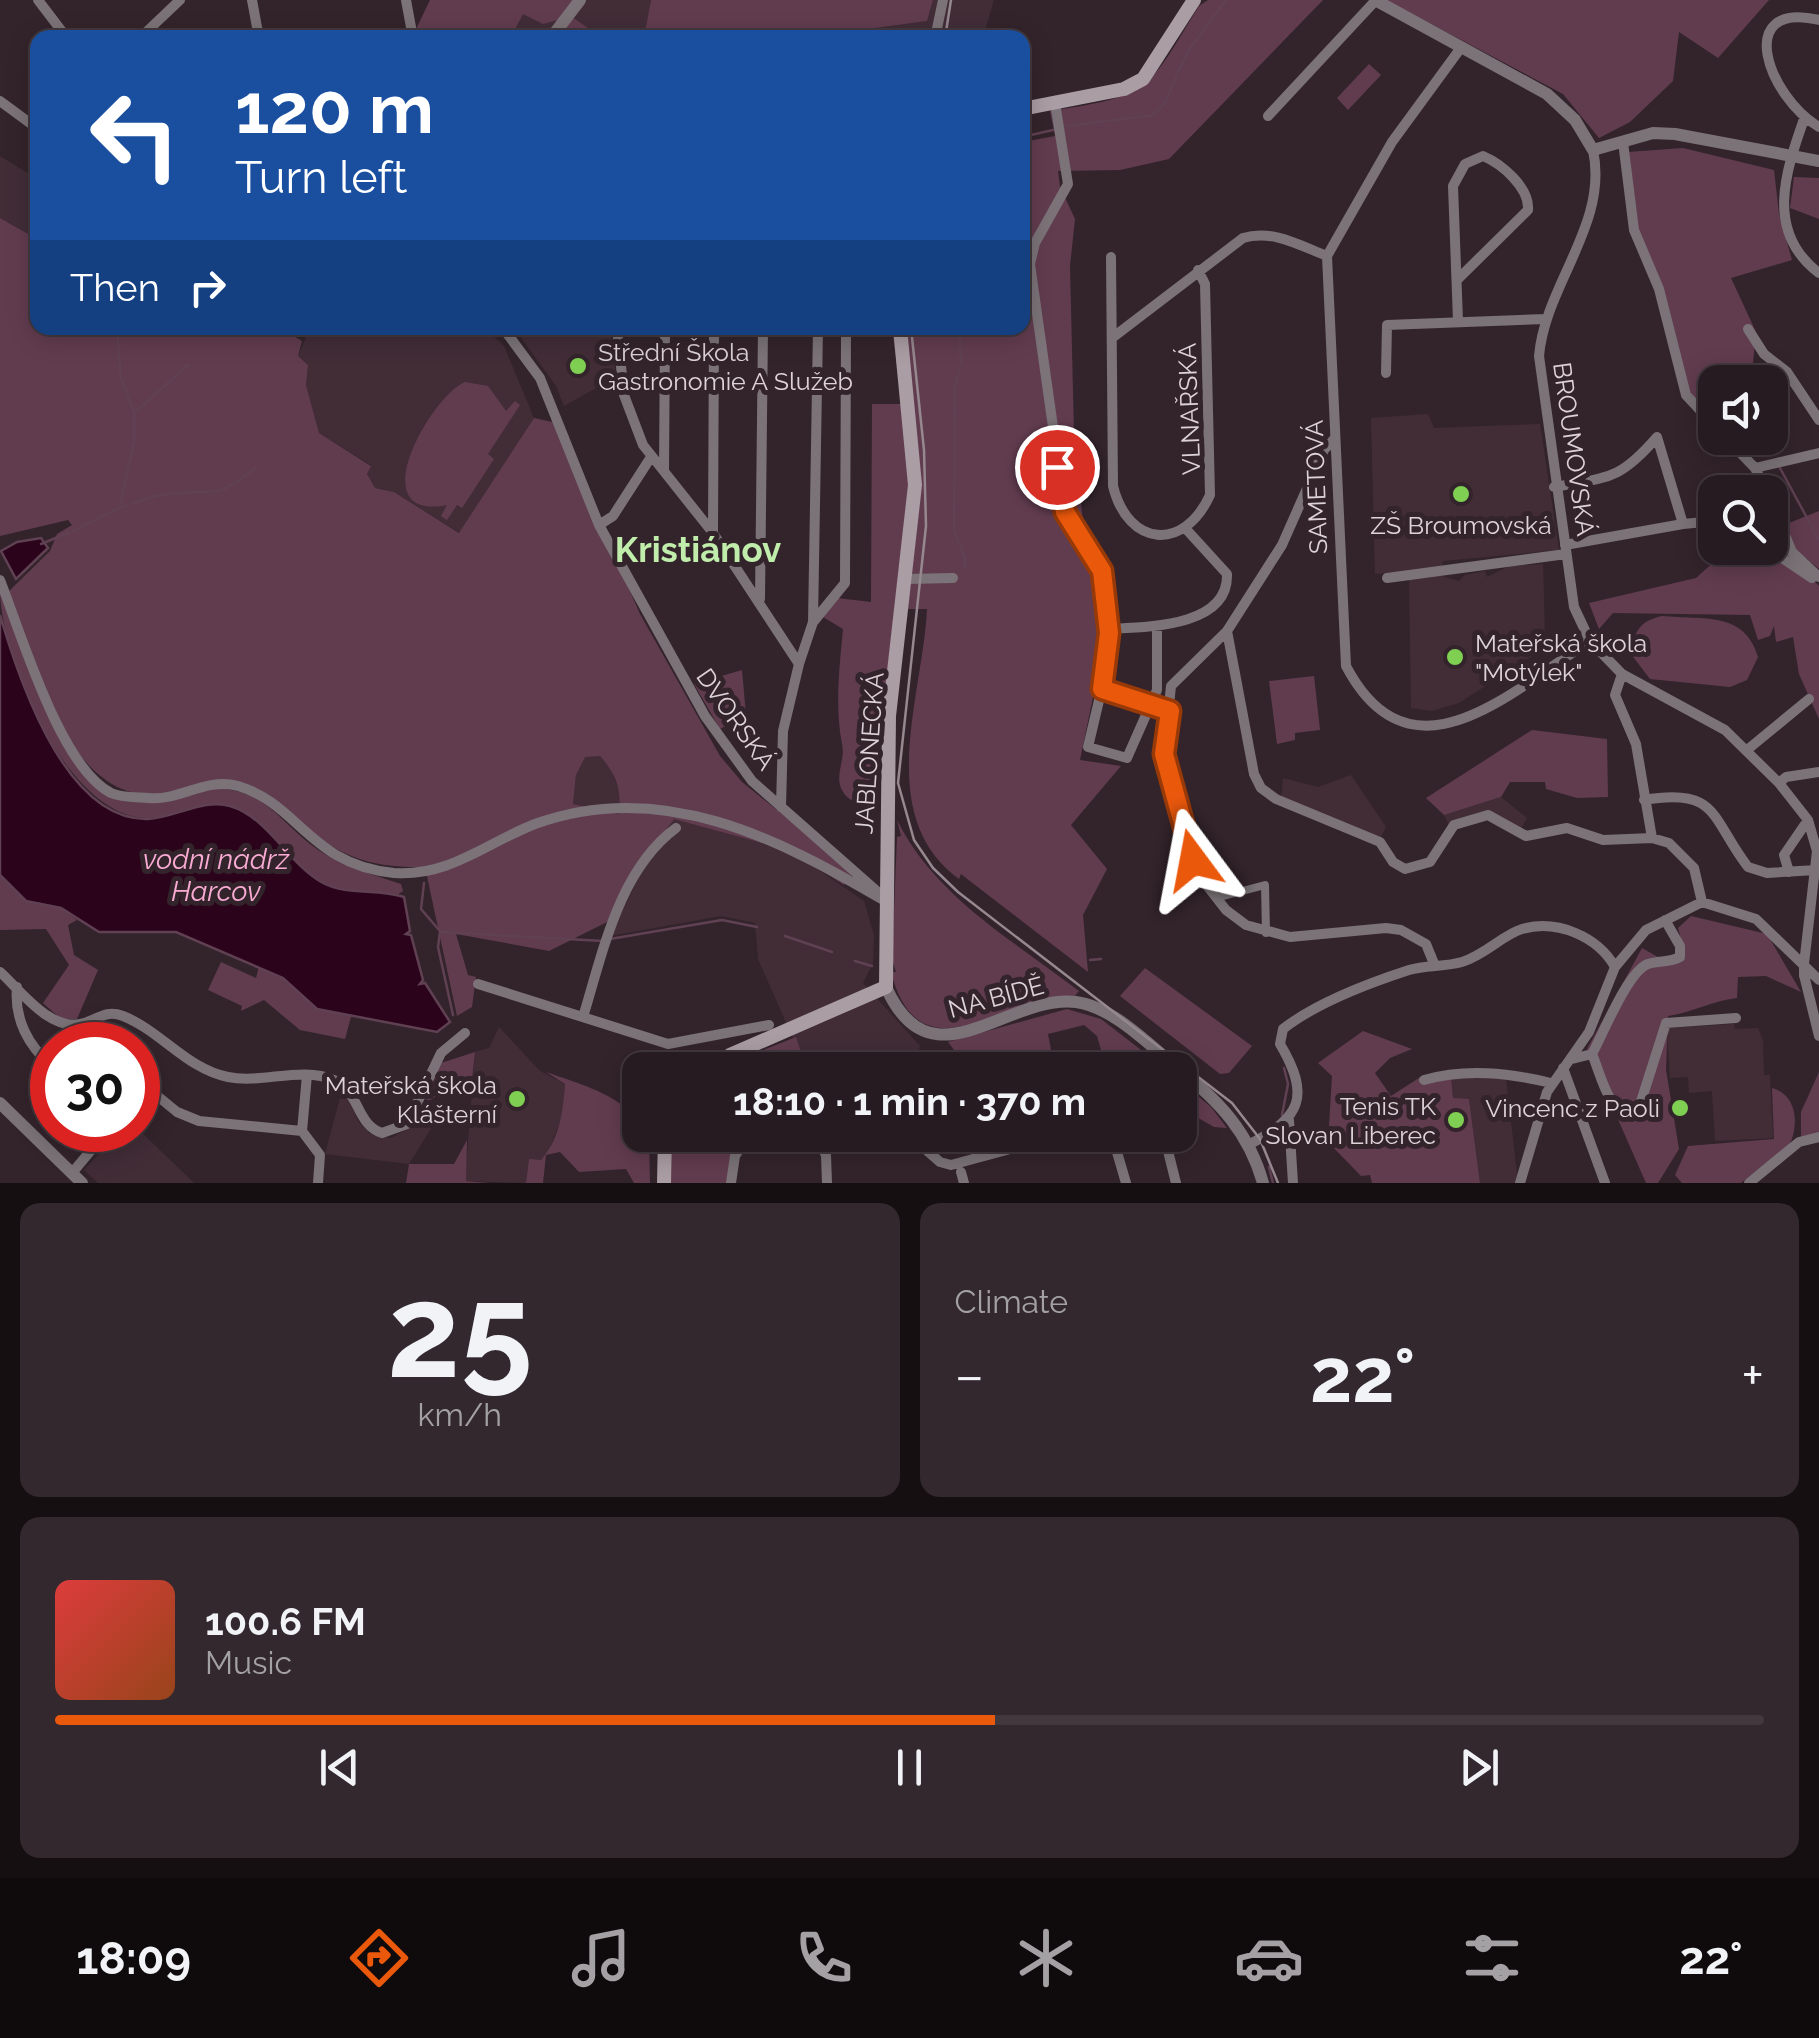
<!DOCTYPE html>
<html lang="en">
<head>
<meta charset="utf-8">
<style>
	:root { --surface:#261b20; --page:#32282d; --text:#f1f3f6; --muted:#a4a1a5; --line:#42393e; --accent:#ea580c }
	body { margin:0; font-family:Raleway,sans-serif; background:var(--page); color:var(--text); height:100vh; display:flex; flex-direction:column; font-size:38px; white-space:nowrap }
	* { box-sizing:border-box; margin:0 }
	p { font-size:32px; color:var(--muted) }
	.icon { flex:none; width:55px; height:55px; fill:none; stroke:currentColor; stroke-width:2; stroke-linecap:round; stroke-linejoin:round }
	.map { position:relative; height:1183px; overflow:hidden }
	.side { display:flex; flex-direction:column; gap:20px; padding:20px; background:#150f12; flex:1 }
	.side>* { flex:none }
	.guide { position:absolute; left:30px; top:30px; width:1000px; height:305px; border-radius:20px; box-shadow:0 5px 25px #0003,0 0 0 2px var(--line); background:#1a4fa0; color:#fff; overflow:hidden }
	.controls { position:absolute; left:1698px; top:365px; display:grid; gap:20px }
	.controls a { display:grid; place-items:center; width:90px; height:90px; border-radius:20px; background:var(--surface); box-shadow:0 5px 25px #0003,0 0 0 2px var(--line); font-size:50px }
	.speed { position:absolute; left:30px; top:1022px; display:flex; gap:20px; font-size:50px; font-weight:700; text-align:center }
	.speed>* { display:grid; place-content:center; width:130px; height:130px; border-radius:50%; background:var(--surface); box-shadow:0 5px 25px #0003,0 0 0 2px var(--line); line-height:1 }
	.speed .limit { border:15px solid #d22; background:#fff; color:#111 }
	.pin { position:absolute; display:grid; place-items:center; width:85px; height:85px; color:#fff; margin:-42px; border:5px solid #fff; border-radius:50%; box-shadow:0 2px 10px #0007 }
	.me { position:absolute; width:110px; margin:-55px; rotate:347deg; stroke-linejoin:round; filter:drop-shadow(0 0 8px #0008) }
	.turn { display:flex; align-items:center; gap:35px; height:210px; padding:0 40px; font-size:45px }
	.turn .icon { width:130px; height:130px; stroke-width:2.5 }
	.turn b { display:block; font-size:70px; line-height:85px }
	.then { display:flex; align-items:center; height:95px; padding:0 40px; background:#0003; gap:20px; font-size:38px }
	.big { font-size:75px; font-weight:700; line-height:1.1 }
	.side .widget { flex:1; display:flex; flex-direction:column; justify-content:center; gap:15px; min-width:0; padding:0 35px; border-radius:20px; background:var(--page) }
	.side .dial { align-items:center; gap:0 }
	.dial b { font-size:130px; line-height:1 }
	.song { display:flex; align-items:center; gap:30px }
	.cover { width:120px; height:120px; border-radius:15px; background:linear-gradient(135deg,hsl(0 70% 55%),hsl(20 70% 35%)) }
	.played { height:10px; border-radius:5px; background:linear-gradient(90deg,var(--accent) 55%,var(--line) 55%) }
	.keys { display:flex; justify-content:space-around; direction:ltr }
	.heat { display:flex; justify-content:space-between; align-items:center; font-size:55px; direction:ltr }
	.side .tiles { flex:1; display:grid; gap:20px; grid-template-columns:1fr 1fr }
	.widget:last-child { grid-column:span 2 }
	.trip { position:absolute; left:622px; top:1052px; width:575px; height:100px; border-radius:20px; background:var(--surface); box-shadow:0 5px 25px #0003,0 0 0 2px var(--line); font-weight:700; line-height:100px; text-align:center }
	.menu { display:flex; height:160px; justify-content:space-around; align-items:center; background:#0f0b0d; color:var(--muted) }
	.menu .icon { width:70px; height:70px }
	.menu .current { color:var(--accent) }
	.menu b { font-size:45px; color:var(--text) }
	.map>svg:first-child { display:block }
	.built { fill:#422d37 }
	.green { fill:#613c4f; fill-rule:evenodd }
	.water { fill:#2b031b; stroke:#604153; stroke-width:2.5 }
	.lines { fill:none; stroke-linecap:round; stroke-linejoin:round }
	.stream { stroke:#604153; stroke-width:2.5 }
	.pedestrian { stroke:#7b7377; stroke-width:8 }
	.minor { stroke:#7b7377; stroke-width:10 }
	.tertiary { stroke:#7b7377; stroke-width:12 }
	.secondary { stroke:#aa9da3; stroke-width:14 }
	.tram { stroke:#95888e; stroke-width:2.5 }
	.minor-bridge { stroke:#7b7377; stroke-width:10 }
	.route-casing { stroke:#983908; stroke-width:25 }
	.route { stroke:#ea580c; stroke-width:18 }
	.poi-dot { fill:#7fd052; stroke:#33242b; stroke-width:4 }
	.labels { text-anchor:middle; stroke-width:10; stroke-linejoin:round; paint-order:stroke }
	.poi-label { font-size:25px; fill:#dcd2d7; stroke:#33242b; text-anchor:end }
	.street-label { font-size:25px; fill:#dcd2d7; stroke:#33242b }
	.water-label { font-size:28px; font-style:italic; fill:#faabd3; stroke:#33242b }
	.district-label { font-size:35px; font-weight:bold; fill:#c0edab; stroke:#33242b }
</style>
</head>
<body>
<div class="map">
<svg width="1819" height="1183" viewBox="0 0 1819 1183">
	<rect width="100%" height="100%" fill="#33242b"/>
	<path class="built" d="M580 0H651L644 37H601L571 17 551 37 511 38 522 14Z
		M933 0H994L983 37 849 38 868 29 927 21Z
		M0 156 37 179V239L0 218Z
		M310 328H401L416 334 421 328H438L453 337 485 328 504 346 534 418 460 533 394 492 375 488 367 474 371 465 319 433 306 385 308 365 298 356Z
		M514 328H610L616 377 564 406 556 386Z
		M1428 414 1434 428 1540 424 1559 550 1443 561 1442 568 1375 574 1371 418Z
		M1543 564 1545 637 1538 652 1459 703 1432 711 1411 708 1409 577 1439 575 1459 581 1465 575 1485 571 1487 577 1510 566Z
		M585 756H600L611 769 621 796 620 814 573 804 576 775Z
		M1351 775 1386 827 1376 846 1281 804 1283 778 1318 787Z
		M1501 797 1527 818 1520 830 1496 814 1449 825 1444 815Z
		M674 818 791 851 864 901 874 935 873 963 863 983 920 1046 913 1070H807L758 959 755 923 721 916 610 936 660 834Z
		M1734 1024 1735 1029 1758 1028 1763 1041 1764 1075H1770L1773 1138 1715 1141 1712 1091 1689 1093 1688 1077 1670 1078 1667 1028Z
		M499 1027 540 1071 565 1084 563 1115 548 1152 541 1160H529L526 1183 465 1181 475 1052 489 1048Z
		M1451 1076 1506 1078 1518 1183H1480L1469 1099H1453Z
		M346 1092 358 1121 369 1133 391 1138 409 1128 425 1104 435 1122 409 1164 325 1154 341 1094Z
		M138 1129 194 1183H98L84 1170 121 1130Z"/>
	<path class="green" d="M430 0H580L572 17 601 37H551L569 17 543 24 523 14 511 37H419L417 27Z
		M651 0H933L927 21 868 29 849 37H644Z
		M1208 0H1323L1169 159 1120 170 1058 171 1060 187 1075 219 1070 266 1074 434 1087 562 1099 610V668L1080 760 1121 766 1071 825 1107 869 1083 915 1088 972 966 878 961 874 959 879C873 816 923 696 927 609H897L879 737 875 807C862 805 849 803 842 790 834 776 846 759 842 744 835 707 839 671 843 629L823 617 837 598 871 602 872 404H902L892 328H1022L1023 142 1055 136 1050 111C1151 96 1147 91 1199 6Z
		M1386 0H1769L1718 58 1679 32 1673 81 1630 122 1599 138 1563 94Z
		M1369 64 1381 75 1348 110 1337 98Z
		M1683 148 1774 170 1779 214 1792 260 1731 278 1756 332 1753 363 1726 382H1715V395L1704 410 1688 393 1636 226 1628 152Z
		M1794 177 1819 178V219L1790 208Z
		M0 218 37 239 38 328H280L302 341 298 356 308 365 306 385 319 433 371 466 367 474 375 488 394 492 459 533 534 418 557 423 640 614 720 756 742 782 854 872 844 885 791 851 674 819 631 876 609 921 549 951 456 934 468 975 476 977 472 1007 457 1016 425 867C373 868 340 858 301 823 287 811 275 797 259 790 214 770 197 792 155 794 67 800 33 658 7 593L50 551 57 534 72 525 68 520 0 536ZM600 756C616 774 622 790 619 814L573 804 576 775 585 757Z
		M465 382 488 386 506 411 515 401 520 405 488 454 494 459 462 508 457 505 447 520 441 516 447 505C361 522 429 398 465 382Z
		M1819 511V569L1795 549 1784 525Z
		M1770 518 1786 552 1819 586V719L1799 674 1793 637 1776 642 1774 626 1770 636 1758 640 1750 615 1613 613 1599 629 1589 603 1696 578 1729 548H1770Z
		M0 589 72 758 121 799C157 795 199 783 236 791 268 798 285 825 310 844 337 865 368 873 401 884L403 891 397 895C378 891 362 893 344 891 321 889 296 864 281 849 269 837 259 819 243 811 212 794 178 819 146 818 66 816 0 657 0 589Z
		M1662 616C1703 620 1745 611 1758 657L1747 680 1730 687 1650 679 1631 654C1634 632 1639 621 1662 616Z
		M742 670 746 715 720 729 694 684Z
		M1314 676 1320 730 1295 733V740L1277 744 1269 681Z
		M1532 730 1607 739 1608 797 1577 798 1546 789 1545 782H1510L1501 797 1444 815 1426 798Z
		M897 820C936 898 1013 940 1079 991L1074 997C1007 993 920 1084 891 972H896L892 959 897 837 901 836Z
		M0 875 26 901 61 908 77 920 68 925 74 955 98 970 77 1019H61L43 1003 69 965 46 929 0 930Z
		M1691 916 1767 934 1801 992 1766 976 1738 977 1737 998C1711 1001 1694 1012 1668 1016L1666 1070 1679 1149 1658 1183H1646L1587 1049 1642 948 1672 965 1685 954 1678 928Z
		M221 962 256 978 259 966 283 979 317 1009 352 1013 345 1039 300 1030 264 1000 241 1011 242 1006 208 990Z
		M1145 968 1252 1046 1229 1073 1220 1074 1120 996Z
		M1067 1009 1101 1019 1167 1070 1105 1064 1097 1036 1084 1025 1048 1034 1055 1070H969L948 1042Z
		M1363 1031 1412 1049 1390 1058 1375 1073 1391 1096 1419 1078 1424 1085 1451 1076 1453 1098 1469 1099 1480 1183H1372L1370 1175 1361 1176 1328 1142 1332 1076 1318 1063Z
		M796 1037 807 1070H722L731 1063Z
		M475 1052 472 1080 461 1077 425 1104 441 1063Z
		M546 1072C576 1083 640 1099 640 1135L649 1136 650 1183H634L626 1169 579 1172 560 1152 546 1155 543 1183H526L529 1159 541 1160C560 1138 563 1111 565 1084Z
		M1819 1072V1133L1801 1137V1112Z
		M1180 1081 1211 1107 1227 1128 1214 1127 1193 1115 1180 1120Z
		M1772 1088C1797 1095 1799 1123 1790 1144L1741 1183H1682L1675 1175 1688 1146 1774 1139Z
		M671 1135H717L731 1154 728 1183H670Z
		M467 1140 466 1181 489 1183H406L409 1164H454Z"/>
	<path class="water" d="M41 538 48 548 16 579 1 551 17 542Z
		M0 615C19 680 65 821 148 819 174 818 205 798 230 806 268 817 288 864 323 883 348 896 377 888 404 897L410 931 406 934 411 935 423 980 420 984 425 983 450 1022 437 1032 317 1009 283 978 176 932H99L61 908 26 901 0 875Z"/>
	<g class="lines">
		<path class="stream" d="M1066 126 1153 115 1164 104 1188 51 1226 0
			M1022 137 1053 130
			M117 328 121 378 134 413
			M960 335 961 365
			M959 371 955 386 954 531 965 558V568
			M1780 468 1819 540
			M120 506 134 442V413L188 365
			M73 531C103 515 134 499 168 494 214 488 215 502 255 468
			M41 544 68 533
			M424 883 421 909 439 930
			M785 936 832 952
			M610 939 722 920 757 927
			M1090 960 1101 959
			M855 961 872 966
			M453 1015 438 947 440 932 603 941
			M1282 1115 1288 1084 1284 1068
			M1269 1167 1273 1183"/>
		<path class="pedestrian" d="M1216 898 1265 885 1266 933"/>
		<path class="minor" d="M38 0 67 38
			M252 0 259 38
			M406 0 413 38
			M1819 20C1732 0 1769 98 1819 127
			M140 38 180 0
			M935 38 943 0
			M1460 49 1392 142 1327 256 1346 666C1411 789 1510 692 1590 641
			M0 101 38 129
			M1055 103 1068 184 1035 243 1030 264 1065 512 1102 571 1109 633 1105 675 1088 747 1127 758 1157 690V627
			M1268 116 1376 0
			M1804 119C1785 173 1765 232 1819 273
			M1623 142 1634 230 1659 289 1686 395 1715 426
			M1593 150C1609 224 1545 285 1539 356L1574 607 1590 641 1622 674 1725 730 1779 783 1808 820 1817 851 1804 964
			M1111 257 1113 486C1128 547 1184 552 1210 495L1205 284 1198 270
			M1458 279 1528 210C1530 188 1502 164 1483 156L1465 164 1453 186 1458 321
			M503 328 540 378 599 525 705 716 752 781 879 893
			M617 328 624 395 643 445 713 533 799 664 783 731 781 807
			M1748 329 1764 354 1787 372 1819 420
			M1112 338 1243 238C1272 229 1299 245 1327 256
			M1386 373 1387 325 1545 319
			M1726 438 1755 468 1767 492
			M1334 439 1324 450 1282 545 1227 631 1171 686 1164 755 1201 878 1226 910 1246 925 1290 937 1386 928 1401 930 1426 944 1435 966
			M1755 468 1819 453
			M664 471 665 328
			M1554 487C1608 477 1619 481 1657 437L1683 524 1565 545
			M1770 499 1792 552 1819 577
			M1683 524 1715 521
			M599 525 613 516 651 457
			M713 532 714 328
			M1767 548 1812 578
			M1387 578 1566 554
			M907 579 953 578
			M0 580C21 633 60 767 111 793 122 798 137 797 149 798 179 801 206 777 238 786 299 804 310 865 394 873 449 877 486 843 535 824 661 778 778 838 885 901
			M760 599 763 328
			M814 621 845 583 846 333
			M1108 629C1147 627 1229 627 1227 574L1186 529
			M1227 631 1254 774 1261 788 1276 799 1380 842 1393 862 1405 869 1430 862 1454 825 1488 815 1526 836 1567 828 1603 840 1652 838 1669 843 1694 868 1702 902
			M799 664 813 622 818 328
			M1622 674 1615 695 1636 744 1652 838
			M1101 689 1170 711
			M1747 750 1809 699
			M1779 783 1786 777 1819 772
			M1644 800C1719 787 1711 819 1748 867L1767 873 1816 870
			M1789 872 1784 855 1808 820
			M0 972C21 991 49 1030 80 1024 97 1021 104 1009 123 1016 161 1031 187 1069 228 1077 262 1084 302 1066 334 1080 360 1091 356 1125 382 1133L407 1124 441 1053 465 1033
			M1804 975 1819 1036
			M478 984 668 1044 769 1025
			M17 987C14 1018 28 1047 52 1065
			M583 1017C603 952 619 870 676 828
			M1592 1054C1603 1034 1628 971 1648 964 1659 960 1669 963 1680 957V946L1665 920
			M1572 1059 1592 1054C1602 1077 1608 1117 1637 1114L1666 1023 1736 1018
			M1563 1068 1605 1183
			M138 1080 177 1112 199 1121 302 1131 320 1155 318 1183
			M1424 1080C1466 1068 1509 1073 1551 1083
			M1289 1120 1293 1183
			M302 1131 307 1075
			M815 1135 826 1155 827 1183
			M909 1135 940 1162 951 1165 1061 1135
			M1112 1135 1126 1183
			M1164 1135 1176 1183
			M1250 1144C1301 1118 1311 1096 1280 1044L1283 1029C1316 1003 1369 983 1409 970 1426 965 1445 967 1462 962 1485 955 1504 934 1522 929 1558 919 1598 937 1615 967
			M961 1172 964 1183
			M72 1173 108 1130
			M731 1183 735 1156 749 1135
			M1520 1183 1547 1092 1589 1032 1615 967 1646 930 1702 902 1756 919 1819 980
			M1749 1183 1799 1142 1819 1137"/>
		<path class="tertiary" d="M1375 0 1547 94 1575 120 1593 150 1653 133 1675 134 1819 161
			M551 38 580 0
			M886 987C931 1089 1006 994 1076 1002 1114 1007 1151 1047 1180 1070
			M1180 1070C1220 1102 1249 1133 1263 1183
			M0 1103 82 1183"/>
		<path class="secondary" d="M1022 109 1124 89 1143 79 1194 0
			M708 1070 730 1055 886 987 889 716 915 485 900 328
			M664 1183 665 1135"/>
		<path class="tram" d="M945 38 951 0
			M911 328 924 450 926 526 898 783 914 840 933 868 958 892 1232 1103 1260 1139 1278 1183"/>
		<path class="minor-bridge" d="M1804 975V964"/>
	</g>
	<g class="lines">
		<g class="route-casing">
			<path id="route" d="M1057 467 1065 512 1102 571 1109 633 1102 689 1170 711 1164 754 1193 860"/>
		</g>
		<use href="#route" class="route"/>
	</g>
	<g class="poi-dot">
		<circle cx="578" cy="366" r="10"/>
		<circle cx="1461" cy="494" r="10"/>
		<circle cx="1455" cy="657" r="10"/>
		<circle cx="517" cy="1099" r="10"/>
		<circle cx="1680" cy="1108" r="10"/>
		<circle cx="1456" cy="1120" r="10"/>
	</g>
	<g class="labels">
		<g class="poi-label">
			<text x="598" y="361" text-anchor="start">Střední Škola<tspan x="598" dy="29">Gastronomie A Služeb</tspan></text>
			<text x="1461" y="534" text-anchor="middle">ZŠ Broumovská</text>
			<text x="1475" y="652" text-anchor="start">Mateřská škola<tspan x="1475" dy="29">"Motýlek"</tspan></text>
			<text x="497" y="1094">Mateřská škola<tspan x="497" dy="29">Klášterní</tspan></text>
			<text x="1436" y="1115">Tenis TK<tspan x="1436" dy="29">Slovan Liberec</tspan></text>
			<text x="1660" y="1117">Vincenc z Paoli</text>
		</g>
		<g class="street-label">
			<text transform="translate(1189 409) rotate(-92)" y="9">VLNAŘSKÁ</text>
			<text transform="translate(1574 449) rotate(82)" y="9">BROUMOVSKÁ</text>
			<text transform="translate(1316 487) rotate(-92)" y="9">SAMETOVÁ</text>
			<text transform="translate(736 719) rotate(55)" y="9">DVORSKÁ</text>
			<text transform="translate(869 753) rotate(-86)" y="9">JABLONECKÁ</text>
			<text transform="translate(996 997) rotate(-15)" y="9">NA BÍDĚ</text>
		</g>
		<g class="water-label">
			<text x="216" y="869">vodní nádrž<tspan x="216" dy="32">Harcov</tspan></text>
		</g>
		<g class="district-label">
			<text x="698" y="562">Kristiánov</text>
		</g>
	</g>
</svg>
<div class="controls">
<a><svg class="icon" aria-label="sound" viewBox="0 0 24 24"><path d="M4 9h4l5-4v14l-5-4H4zM17 9q2 3 0 6"/></svg></a>
<a><svg class="icon" aria-label="search" viewBox="0 0 24 24"><circle cx="10" cy="10" r="6"/><path d="M15 15l6 6"/></svg></a>
</div>
<div class="speed"><div class="limit">30</div></div>
<div class="pin" style="left:1057px;top:467px;background:#d93025"><svg class="icon" aria-label="arrive" viewBox="0 0 24 24"><path d="M6 21V4h12l-3 4 3 4H6"/></svg></div>
<svg class="me" style="left:1193px;top:860px" viewBox="-20 -20 40 40"><path d="M0-17L14 15 0 8-14 15z" fill="#ea580c" stroke="#fff" stroke-width="4"/></svg>
<div class="trip">18:10 · 1 min · 370 m</div>
<div class="guide">
<div class="turn"><svg class="icon" aria-label="left" viewBox="0 0 24 24"><path d="M17 20v-9H6M10 6l-5 5 5 5"/></svg><div><b>120 m</b>Turn left</div></div>
<div class="then">Then<svg class="icon" aria-label="right" viewBox="0 0 24 24"><path d="M7 20v-9h11M14 6l5 5-5 5"/></svg></div>
</div>
</div>
<section class="side">
<div class="tiles">
<div class="widget dial"><b>25</b><p>km/h</p></div>
<div class="widget"><p>Climate</p>
<div class="heat"><a>−</a><b class="big">22°</b><a>+</a></div>
</div>
<div class="widget">
<div class="song"><i class="cover"></i><div><b>100.6 FM</b><p>Music</p></div></div>
<div class="played"></div>
<div class="keys"><svg class="icon" aria-label="previous" viewBox="0 0 24 24"><path d="M18 5L8 12l10 7zM5 5v14"/></svg><svg class="icon" aria-label="pause" viewBox="0 0 24 24"><path d="M8 5v14M16 5v14"/></svg><svg class="icon" aria-label="next" viewBox="0 0 24 24"><path d="M6 5l10 7-10 7zM19 5v14"/></svg></div>
</div>
</div>
</section>
<nav class="menu">
<b>18:09</b>
<svg class="icon current" aria-label="directions" viewBox="0 0 24 24"><path d="M12 3l9 9-9 9-9-9zM9 14v-3h6M13 9l2 2-2 2"/></svg>
<svg class="icon" aria-label="music" viewBox="0 0 24 24"><path d="M9 18V5l10-2v13"/><circle cx="6" cy="18" r="3"/><circle cx="16" cy="16" r="3"/></svg>
<svg class="icon" aria-label="phone" viewBox="0 0 24 24"><path d="M5 4h4l2 5-3 2q2 4 5 5l2-3 5 2v4C11 20 4 13 5 4z"/></svg>
<svg class="icon" aria-label="climate" viewBox="0 0 24 24"><path d="M12 3v18M4 7l16 10M4 17L20 7"/></svg>
<svg class="icon" aria-label="car" viewBox="0 0 24 24"><path d="M5 17H2v-5l4-1 3-4h7l3 4 3 1v5h-3M9 17h6M6 11h13"/><circle cx="7" cy="17" r="2"/><circle cx="17" cy="17" r="2"/></svg>
<svg class="icon" aria-label="filters" viewBox="0 0 24 24"><path d="M4 7h16M4 17h16"/><circle cx="9" cy="7" r="2"/><circle cx="15" cy="17" r="2"/></svg>
<b>22°</b>
</nav>
</body>
</html>
